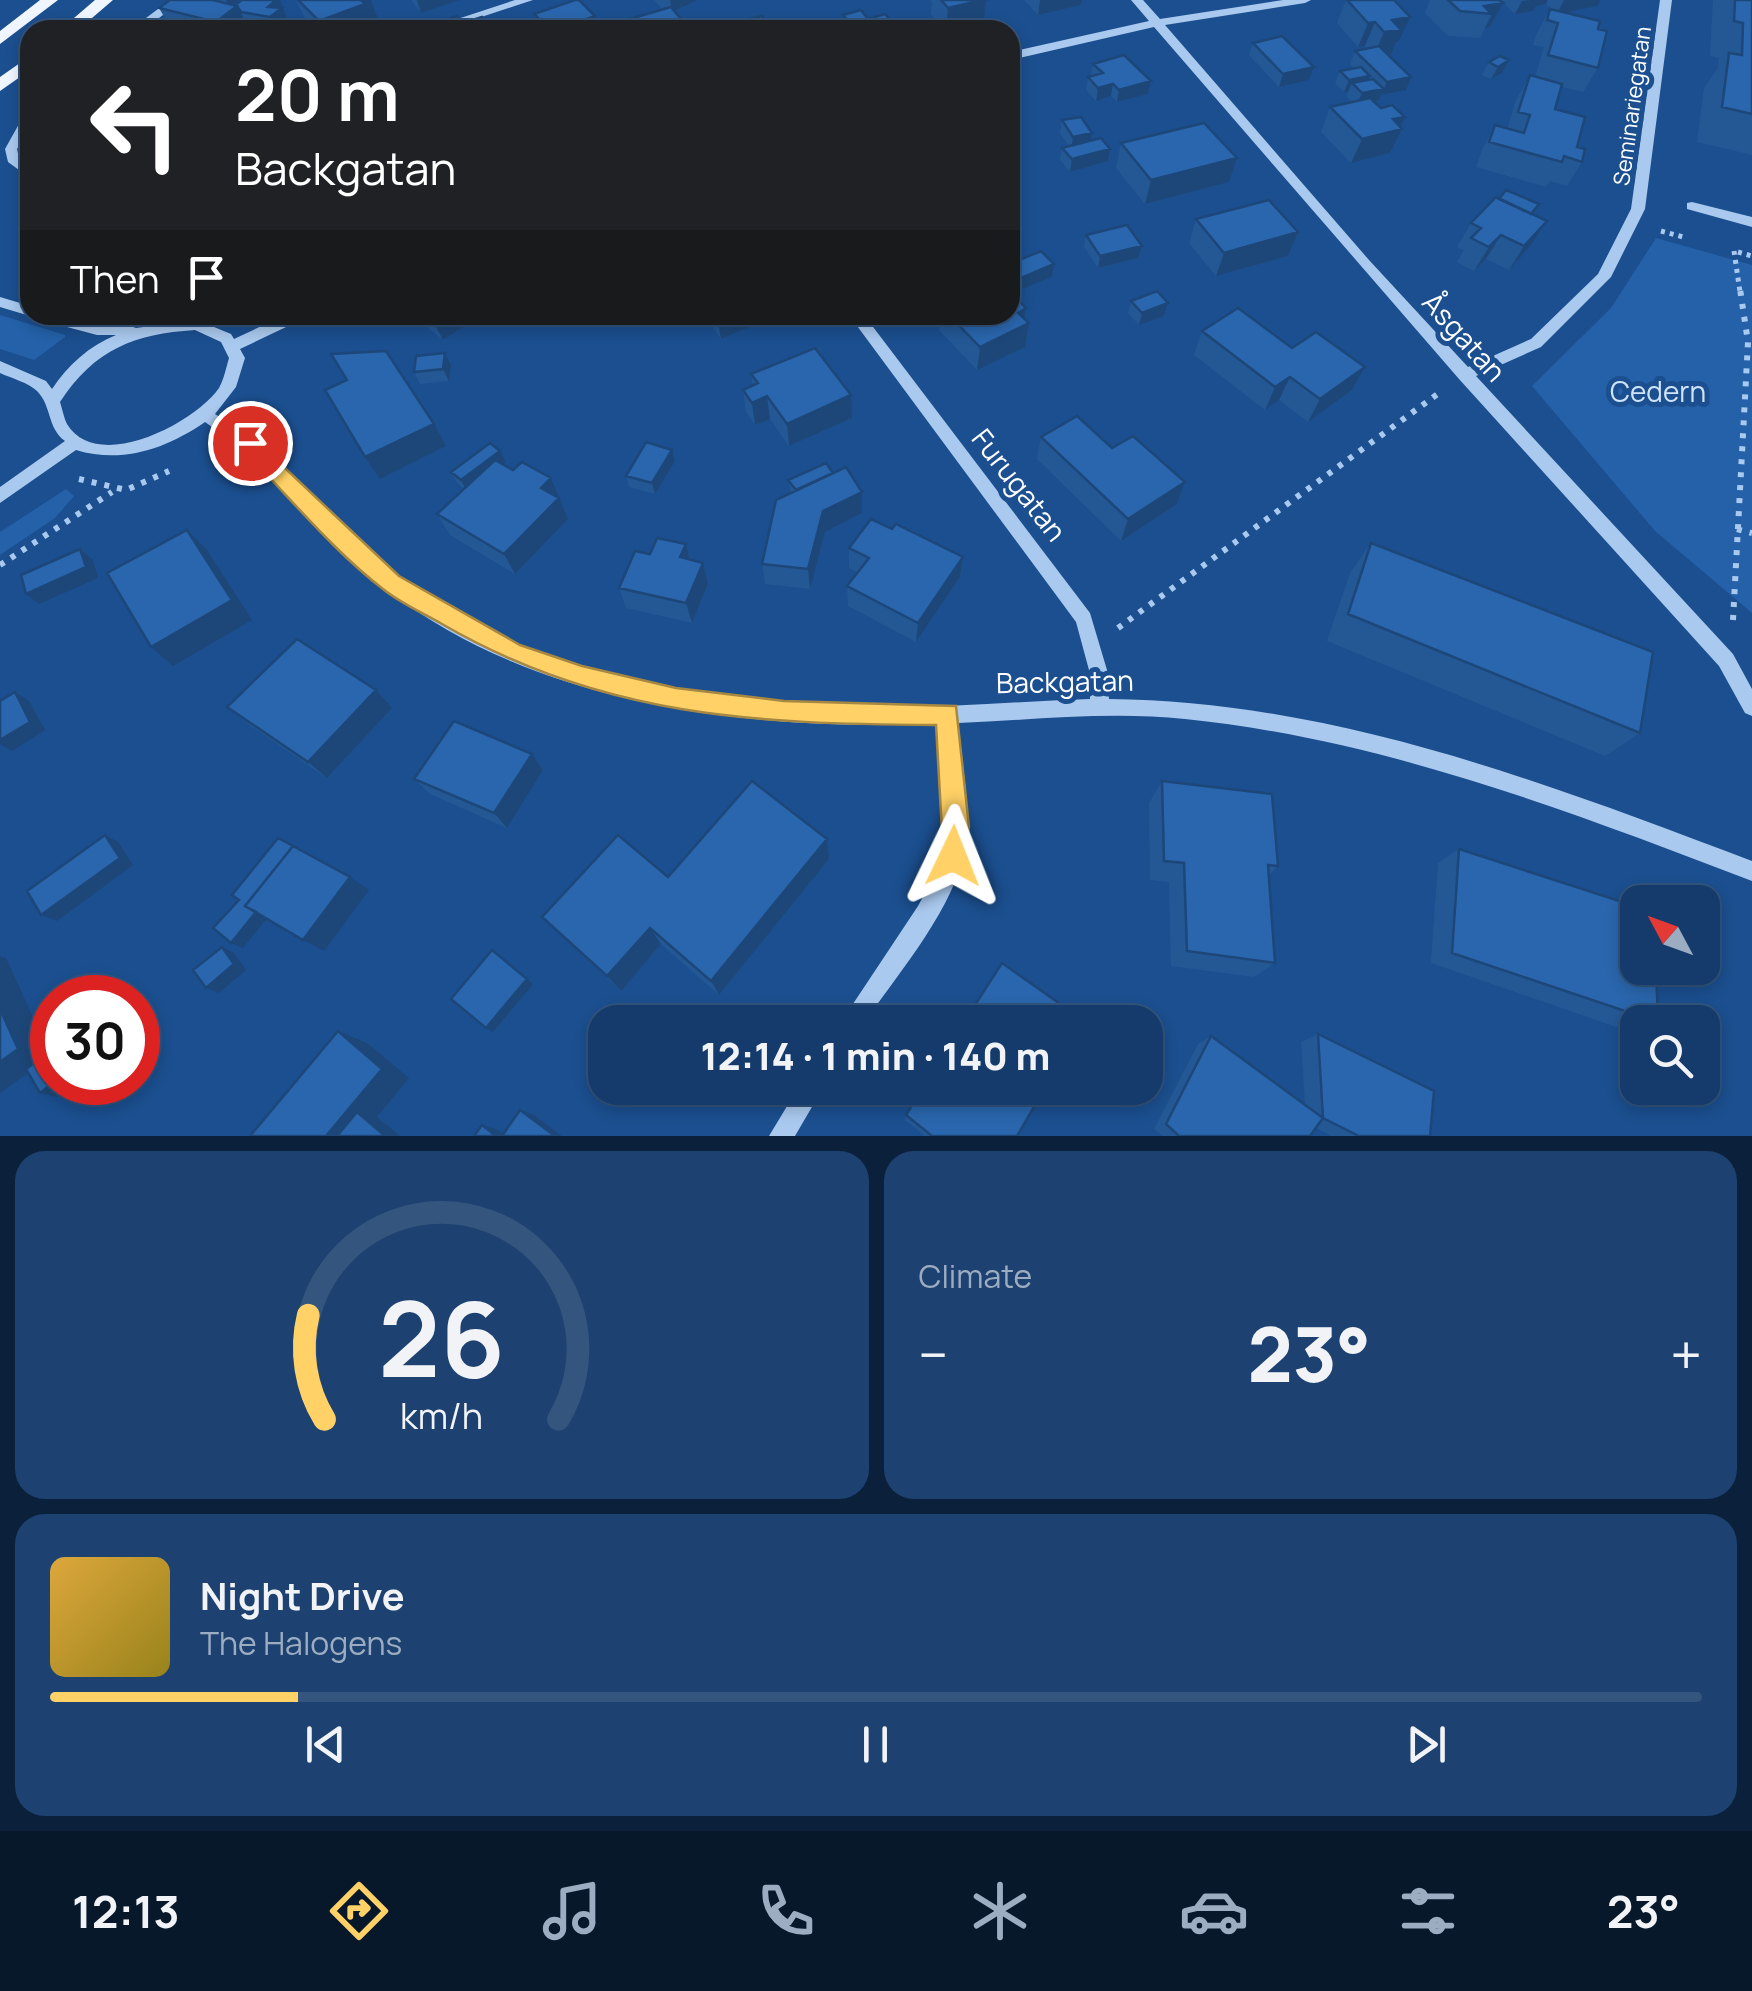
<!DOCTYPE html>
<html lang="en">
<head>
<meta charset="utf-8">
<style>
	:root { --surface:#143b6b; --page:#1d4271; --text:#f1f3f6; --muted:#9dadc1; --line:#33557e; --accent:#ffd166 }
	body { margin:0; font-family:Manrope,sans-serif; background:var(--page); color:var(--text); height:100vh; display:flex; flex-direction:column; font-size:38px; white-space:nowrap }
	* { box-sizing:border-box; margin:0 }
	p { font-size:32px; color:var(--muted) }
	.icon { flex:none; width:55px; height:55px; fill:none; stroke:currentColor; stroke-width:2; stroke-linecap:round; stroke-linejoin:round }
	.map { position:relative; height:1136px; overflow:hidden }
	.drawer { display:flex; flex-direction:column; gap:15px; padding:15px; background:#0b203b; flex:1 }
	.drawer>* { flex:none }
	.top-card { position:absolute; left:20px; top:20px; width:1000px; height:305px; border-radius:30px; box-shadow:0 5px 15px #0003,0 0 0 2px var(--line); background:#202124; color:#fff; overflow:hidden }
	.needle { width:65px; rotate:311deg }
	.buttons { position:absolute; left:1620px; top:885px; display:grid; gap:20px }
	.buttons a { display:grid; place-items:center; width:100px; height:100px; border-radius:20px; background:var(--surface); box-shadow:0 5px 15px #0003,0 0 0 2px var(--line); font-size:50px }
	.speed { position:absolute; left:30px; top:975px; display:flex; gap:20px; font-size:50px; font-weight:700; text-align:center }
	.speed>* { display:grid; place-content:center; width:130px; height:130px; border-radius:50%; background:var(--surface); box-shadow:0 5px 15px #0003,0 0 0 2px var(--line); line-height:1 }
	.speed .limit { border:15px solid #d22; background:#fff; color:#111 }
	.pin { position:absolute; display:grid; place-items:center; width:85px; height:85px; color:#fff; margin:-42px; border:5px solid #fff; border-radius:50%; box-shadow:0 2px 10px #0007 }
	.me { position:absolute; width:110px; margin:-55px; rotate:2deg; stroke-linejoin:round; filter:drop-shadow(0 0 8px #0008) }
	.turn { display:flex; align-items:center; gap:35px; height:210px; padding:0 50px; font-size:45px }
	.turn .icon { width:130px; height:130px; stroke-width:2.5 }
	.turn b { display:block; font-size:70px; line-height:85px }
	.then { display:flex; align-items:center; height:95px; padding:0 50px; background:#0003; gap:20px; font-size:38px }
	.big { font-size:75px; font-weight:800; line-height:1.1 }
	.drawer .card { flex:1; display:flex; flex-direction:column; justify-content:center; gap:15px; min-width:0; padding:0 35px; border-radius:30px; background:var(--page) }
	.drawer .dial { align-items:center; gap:0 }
	.dial svg { height:260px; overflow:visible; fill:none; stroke:var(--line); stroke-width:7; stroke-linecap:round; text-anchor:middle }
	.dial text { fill:var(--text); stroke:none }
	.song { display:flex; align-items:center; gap:30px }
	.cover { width:120px; height:120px; border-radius:15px; background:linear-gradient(135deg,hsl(40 70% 55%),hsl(50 70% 35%)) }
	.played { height:10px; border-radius:5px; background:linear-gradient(90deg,var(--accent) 15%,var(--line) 15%) }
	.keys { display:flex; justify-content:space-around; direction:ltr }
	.heat { display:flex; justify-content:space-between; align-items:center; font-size:55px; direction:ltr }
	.drawer .tiles { flex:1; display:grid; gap:15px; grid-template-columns:1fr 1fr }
	.card:last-child { grid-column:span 2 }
	.trip { position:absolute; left:588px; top:1005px; width:575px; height:100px; border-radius:30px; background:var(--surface); box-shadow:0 5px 15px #0003,0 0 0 2px var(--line); font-weight:800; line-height:100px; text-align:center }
	.dock { display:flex; height:160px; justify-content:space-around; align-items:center; background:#08182b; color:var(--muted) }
	.dock .icon { width:70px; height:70px }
	.dock .active { color:var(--accent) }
	.dock b { font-size:45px; color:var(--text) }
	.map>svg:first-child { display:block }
	.green { fill:#2461a8 }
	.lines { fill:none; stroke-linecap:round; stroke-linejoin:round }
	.path-far1 { stroke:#a9c9ee; stroke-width:5; stroke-dasharray:4 5; stroke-linecap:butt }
	.path { stroke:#a9c9ee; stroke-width:6; stroke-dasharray:5 8; stroke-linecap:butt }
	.minor { fill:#a9c9ee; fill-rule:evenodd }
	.major { fill:#f0f6ff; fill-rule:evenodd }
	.wall { fill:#245895 }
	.shaded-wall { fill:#1d4779 }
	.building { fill:#2a66ad; stroke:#1d4779; stroke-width:2.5 }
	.route { fill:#ffd166; stroke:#a68842; stroke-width:2.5 }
	.labels { text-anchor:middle; stroke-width:10; stroke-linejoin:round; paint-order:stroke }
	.far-street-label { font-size:22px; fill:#fff; stroke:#1b4f8f }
	.street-label { font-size:28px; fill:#fff; stroke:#1b4f8f }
	.park-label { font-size:28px; fill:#cfe3fa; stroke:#1b4f8f }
</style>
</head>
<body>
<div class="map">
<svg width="1752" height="1136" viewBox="0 0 1752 1136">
	<rect width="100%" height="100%" fill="#1b4f8f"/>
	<path class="green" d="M1656 238 1752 265V613L1655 531 1532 386 1611 308Z
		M0 315 65 335V337L34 360 0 349Z
		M66 489 74 496 55 518 0 555V532Z"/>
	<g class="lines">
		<path class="path-far1" d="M1661 231 1687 238
			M1734 251 1740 292
			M1738 252 1752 256"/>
		<path class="path" d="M79 479 126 490 169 471
			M1737 529 1752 533
			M0 565 112 492
			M1733 620 1748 342 1740 289
			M1118 628 1439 393"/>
		<path class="minor" d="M170 0H183L143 30H130Z
			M515 0H533L442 30H424Z
			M1131 0H1143L1160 19 1283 0H1311L1305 3 1165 25 1369 260 1468 367 1531 339 1598 274 1631 209 1660 0H1672L1645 209 1611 277 1541 347 1476 376 1733 654 1752 689V716L1745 713 1719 666 1459 379 1154 27 1010 60V52L1149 21Z
			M30 111V126L17 149 19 158 30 167V178L8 162 5 149 24 115Z
			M1692 202 1752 217V227L1687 209V203Z
			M0 297 30 306V315H34L30 316 0 307Z
			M35 315C58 315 72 320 94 324 108 326 123 322 136 328L197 320 231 334 234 339 285 315H305L303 319 240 349 245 358 236 387 215 414C293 464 345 542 420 594 556 687 732 708 893 707 959 707 1024 701 1090 699L1089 670 1076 622 849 315H864L1090 613 1107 670 1109 699C1333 701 1546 783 1752 861V881C1569 811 1382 739 1185 719 1109 711 1033 720 958 723 962 764 971 806 965 847 956 907 898 973 865 1022H841L918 906 939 867 944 852 946 818 938 724C756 731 538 707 389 591 323 539 275 469 205 422 166 449 122 464 76 450L0 503V487L65 441C47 428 52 406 37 391 29 383 11 378 0 373V361L46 381 52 389C68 365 89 346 116 335H97L37 319ZM195 330 221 342 229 358C226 368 224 379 219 388 195 423 97 474 67 424 64 418 62 408 60 402 95 349 134 334 195 330Z
			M798 1088H823L795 1136H769Z"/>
		<path class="major" d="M40 0H58L0 44V31Z
			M95 0H113L78 30H60Z
			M30 56V70L0 91V77Z"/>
	</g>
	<path class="wall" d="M170 0H239L233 5 285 10 284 11 288 21 280 27 266 28 255 26 259 30H172L159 8Z
		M296 0H371L379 21 373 23 375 28 369 30H315L306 20Z
		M411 0H460L421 13Z
		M654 0H698L675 11 690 30H617L616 23 663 10Z
		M930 0H991L986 1 984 23 957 30H944L931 14 932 2Z
		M1024 0H1082L1081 5 1038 15Z
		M1346 0H1394L1399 41 1396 42 1391 54H1388L1406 90 1381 95 1378 101 1375 102 1400 127 1390 153 1351 163 1321 132 1330 107 1352 102 1347 96 1348 92H1344L1335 83 1340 71 1354 68 1350 64 1355 51 1367 49 1365 46 1358 47 1337 23Z
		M1430 0H1499L1503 3 1490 27 1485 28 1480 38 1448 36 1425 13Z
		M1500 0H1601L1597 6 1564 12 1598 29V68L1583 92 1562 87 1555 109 1577 147 1582 162 1567 186 1550 181 1546 187 1476 167 1482 150 1495 125 1507 129 1516 100 1530 75 1535 77 1544 47 1533 45 1537 33 1550 9H1552L1546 4 1536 6 1533 11 1515 14Z
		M1713 0H1752V155L1697 142 1704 88 1718 68 1719 58 1710 56Z
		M534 14 598 28 594 30H541L538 27Z
		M1253 43 1314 67 1309 80 1279 87 1249 55Z
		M1509 60 1502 73 1491 79 1482 75 1489 62Z
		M1093 64 1151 81 1148 94 1117 102 1111 96 1096 101 1086 90 1088 77 1091 76Z
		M1062 120 1092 133 1091 140 1108 161 1070 172 1060 160 1062 148 1069 146 1060 133Z
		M1121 143 1237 158 1229 182 1145 204 1116 168Z
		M1539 204 1533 214 1547 221 1531 245 1509 270 1486 259 1474 271 1457 262 1464 250 1457 247 1471 223Z
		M1196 219 1298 232 1288 256 1216 276 1189 243Z
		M1086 235 1138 258 1098 268 1084 247Z
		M1010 264 1052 277 1014 292 1010 288Z
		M1131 301 1168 303 1164 316 1139 325 1128 313Z
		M1026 308 1025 319 1029 323 1025 347 977 370 939 330 940 315H1010Z
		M412 315H482L443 340Z
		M688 315H775V316L721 339 708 321 696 326Z
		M1202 331 1292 348 1365 367 1352 390 1308 422 1279 400 1265 410 1194 355Z
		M445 353 451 365 449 381 420 384 414 372Z
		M751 374 852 418 789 446 770 419 755 425 746 412 743 390 753 385Z
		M1041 437 1112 448 1185 482 1177 504 1121 541 1037 459Z
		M500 451 506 462 503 464 513 470 551 478 568 519 515 574 450 535 437 514 464 489 457 483 451 472Z
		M675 461 655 494 629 487 626 476Z
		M833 473 862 492V513L825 532 810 589 765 584 762 564 791 493 788 480Z
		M892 529 963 557 960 577 916 642 848 606 847 586 858 573 849 568V548Z
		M1371 543 1640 733 1605 756 1327 641 1350 573Z
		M686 544 690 559 703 563 708 583 692 623 626 608 619 588 650 554Z
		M227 707 392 708 327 778 248 724Z
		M532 754 543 770 507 828 430 794 414 779Z
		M1162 781 1278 866 1269 875 1275 963 1254 977 1171 966 1169 882 1150 880 1149 803Z
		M1459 849 1658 1022H1638V1028L1628 1031 1431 963 1438 863Z
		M829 859 719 995 661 944 621 991 542 917 668 877Z
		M1318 1034 1430 1136H1331L1316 1128 1310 1136H1163L1154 1129 1198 1044 1211 1036 1305 1104 1301 1042Z
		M906 1115 1017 1136H925L905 1120Z"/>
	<path class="shaded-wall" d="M226 0H239L230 7Z
		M276 0H280L288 21 276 30 270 17 268 7Z
		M361 0H371L379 21 373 23 375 28 369 30H324L319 21Z
		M417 0H460L421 13Z
		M670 0H698L672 12Z
		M980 0H991L986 1 984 23 957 30H946L948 8Z
		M1040 0H1082L1081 5 1038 15Z
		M1530 0H1548L1546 4 1536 6 1533 11 1515 14 1522 1Z
		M1564 0H1601L1597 6 1557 14Z
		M1503 3 1490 27 1485 28 1492 14 1484 6Z
		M237 6 250 30H220L216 22Z
		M595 16 598 28 594 30H556Z
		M1410 17 1399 41 1396 42 1391 54 1374 56 1384 32 1392 20Z
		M1375 22 1365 46 1358 47 1368 23Z
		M1509 60 1502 73 1491 79 1498 67Z
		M1314 67 1309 80 1279 87 1283 74Z
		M1370 76 1365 89 1352 83 1348 92H1344L1349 80Z
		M1411 77 1406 90 1381 95 1387 82Z
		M1151 81 1148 94 1117 102 1119 90Z
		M1113 84 1111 96 1096 101 1098 88Z
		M1384 89 1378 101 1356 106 1362 93Z
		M1405 117 1399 129H1402L1390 153 1351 163 1362 139 1393 119Z
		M1092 133 1090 145 1071 149 1073 137Z
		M1110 149 1108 161 1070 172 1072 159Z
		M1237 158 1229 182 1145 204 1151 180Z
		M1547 221 1531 245 1509 270 1524 246Z
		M1298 232 1288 256 1216 276 1224 253Z
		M1501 235 1486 259 1474 271 1489 247Z
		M1142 246 1138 258 1098 268 1100 256Z
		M1054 264 1052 277 1014 292 1016 280Z
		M1168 303 1164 316 1139 325 1142 313Z
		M1026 308 1024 326 1029 323 1025 347 977 370 980 347 1018 313Z
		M434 315H482L443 340 431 317Z
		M694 315H707L708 321 696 326Z
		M717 315H775V316L721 339Z
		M445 353 451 365 449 381 443 369Z
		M1365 367 1352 390 1308 422 1320 399Z
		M1290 377 1279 400 1265 410 1275 387Z
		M851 395 852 418 789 446 787 424Z
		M767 396 770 419 755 425 752 403Z
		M434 424 446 446 380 479 365 457Z
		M672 450 675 461 655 494 652 483Z
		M500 451 506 462 467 492 461 480Z
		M551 478 568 519 515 574 504 554 541 488Z
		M1185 482 1177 504 1121 541 1128 519Z
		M862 492V513L825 532 810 589 808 569 823 511Z
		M187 530 207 550 252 620 173 666 151 647Z
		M686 544 691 565 680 557Z
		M80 549 93 560 98 578 39 604 26 594Z
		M963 557 960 577 916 642 918 623Z
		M703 563 708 583 692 623 686 603Z
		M376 690 392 708 327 778 308 762Z
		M15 692 29 701 45 730 12 751 0 744V740Z
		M532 754 543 770 507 828 494 813Z
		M105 835 118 842 133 865 57 921 41 915Z
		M827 839 829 859 719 995 711 981Z
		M303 853 314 860 243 948 231 943Z
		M350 877 369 890 324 951 303 940Z
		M650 928 661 944 621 991 607 976Z
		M222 947 234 953 246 970 219 993 206 988Z
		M492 950 533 984 493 1032 486 1028Z
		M0 956 6 958 51 1057 0 1093Z
		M338 1031 367 1043 409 1078 377 1117 400 1136H326Z
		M54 1082H74L57 1097 40 1093Z
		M520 1110 534 1115 562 1136H555Z
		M482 1125 498 1130 506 1136H496Z"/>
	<path class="building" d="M170 0H213L237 6 216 22 159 8Z
		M242 0H276L268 7 282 8 270 17 241 12 237 6 235 5Z
		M298 0H361L365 4 319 21Z
		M575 0H579L595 16 556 30H550L534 14Z
		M941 0H982L948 8Z
		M1347 0H1394L1410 17 1392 20 1401 30 1384 32 1375 22 1368 23Z
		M1448 0H1499L1503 3 1484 6 1492 14 1460 11Z
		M1735 0H1752V114L1722 107 1729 53 1742 55 1743 23 1734 21Z
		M671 7 690 30H621L616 23Z
		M1550 9 1600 21 1598 29 1607 31 1598 68 1548 55 1558 23 1547 20Z
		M861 10 868 19 885 14 898 29 843 30 840 26 850 23 843 15Z
		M457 16 463 23 482 17 494 30H415Z
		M762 16 771 29 788 25 791 30H747L741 21Z
		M277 24 283 30 263 29Z
		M1282 36 1314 67 1283 74 1253 43Z
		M1379 46 1411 77 1387 82 1355 51Z
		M1124 55 1151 81 1119 90 1113 84 1098 88 1088 77 1103 73 1093 64Z
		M1500 56 1509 60 1498 67 1489 62Z
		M1361 67 1370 76 1349 80 1340 71Z
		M1530 75 1562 84 1555 109 1585 117 1577 147 1585 149 1582 162 1564 156 1562 162 1489 142 1495 125 1524 133 1530 115 1518 112Z
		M1373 79 1384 89 1362 93 1352 83Z
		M1370 98 1381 108 1392 105 1405 117 1393 119 1402 129 1362 139 1330 107Z
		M1081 117 1092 133 1073 137 1062 120Z
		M1204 123 1237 158 1151 180 1121 143Z
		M1101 138 1110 149 1072 159 1062 148Z
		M1506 190 1539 204 1531 214 1499 199Z
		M1496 197 1547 221 1524 246 1501 235 1489 247 1471 238 1481 228 1471 223Z
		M1269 200 1298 232 1224 253 1196 219Z
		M1127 225 1142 246 1100 256 1086 235Z
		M1041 251 1054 264 1016 280 1010 274V264Z
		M1157 291 1168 303 1142 313 1131 301Z
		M1012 294 1026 308 1018 313 1029 323 980 347 949 315H1010V295Z
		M1238 308 1292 348 1316 332 1365 367 1320 399 1290 377 1275 387 1202 331Z
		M815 348 851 395 787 424 767 396 752 403 743 390 758 383 751 374Z
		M386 351 434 424 365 457 325 390 347 380 331 354Z
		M445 353 443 369 414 372 416 356Z
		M1077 416 1112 448 1133 436 1185 482 1128 519 1041 437Z
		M646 442 672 450 652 483 626 476Z
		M490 443 500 451 461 480 451 472Z
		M495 460 513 470 522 462 551 478 541 488 559 498 504 554 437 514Z
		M826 463 833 473 796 490 788 480Z
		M846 467 862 492 823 511 808 569 762 564 776 500Z
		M871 519 892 529 896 524 963 557 918 623 847 586 869 558 849 548Z
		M187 530 232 600 151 647 107 573Z
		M657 538 686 544 680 557 703 563 686 603 619 588 635 551 650 554Z
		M1371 543 1653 652 1640 733 1348 614Z
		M80 549 86 567 26 594 21 575Z
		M297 639 376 690 308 762 227 707Z
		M15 692 30 722 0 740V701Z
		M454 721 532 754 494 813 414 779Z
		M752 781 827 839 711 981 650 928 607 976 542 917 618 835 668 877Z
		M1162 781 1272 794 1278 866 1268 865 1275 963 1187 951 1184 863 1164 861Z
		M105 835 120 858 41 915 27 891Z
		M278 838 293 846 245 906 256 912 231 943 213 928 239 900 232 895Z
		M293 846 350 877 303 940 245 906Z
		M1459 849 1638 907V968H1656L1658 1022 1452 953Z
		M222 947 234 964 206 988 193 970Z
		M492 950 527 979 486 1028 451 999Z
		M1002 963 1083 1020 1082 1022H964Z
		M0 1009 18 1049 0 1062Z
		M338 1031 382 1069 326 1136H250Z
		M1318 1034 1434 1091 1430 1136H1359L1323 1118Z
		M1211 1036 1323 1118 1310 1136H1179L1166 1124Z
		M52 1049 54 1082 40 1093 26 1069Z
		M923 1088H1045L1017 1136H932L906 1115Z
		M520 1110 555 1136H502Z
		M357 1112 385 1136H337Z
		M482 1125 496 1136H474Z"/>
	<path class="route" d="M250 435 399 576 520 645 582 666 676 688 784 701 956 706 969 827 962 866 953 870 944 866 936 725C755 724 602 717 442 624 423 613 400 603 383 589 332 550 288 495 242 449V438Z"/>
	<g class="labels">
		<g class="far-street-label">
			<text transform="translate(1632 106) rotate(-82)" y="8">Seminariegatan</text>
		</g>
		<g class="street-label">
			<text transform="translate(1464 337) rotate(48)" y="10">Åsgatan</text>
			<text transform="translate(1019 485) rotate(52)" y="10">Furugatan</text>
			<text transform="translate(1065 682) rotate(-1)" y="10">Backgatan</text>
		</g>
		<g class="park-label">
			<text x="1658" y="402">Cedern</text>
		</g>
	</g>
</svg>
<div class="buttons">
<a><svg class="needle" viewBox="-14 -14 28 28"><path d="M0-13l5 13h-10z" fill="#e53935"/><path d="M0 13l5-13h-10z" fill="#9dadc1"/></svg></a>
<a><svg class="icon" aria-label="search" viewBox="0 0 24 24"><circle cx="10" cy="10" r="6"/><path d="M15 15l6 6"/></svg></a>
</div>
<div class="speed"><div class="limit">30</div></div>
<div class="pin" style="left:250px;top:443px;background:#d93025"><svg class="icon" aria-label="arrive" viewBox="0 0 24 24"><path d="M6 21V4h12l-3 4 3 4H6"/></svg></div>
<svg class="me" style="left:953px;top:856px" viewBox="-20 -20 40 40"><path d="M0-17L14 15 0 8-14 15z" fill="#ffd166" stroke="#fff" stroke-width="4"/></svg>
<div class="trip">12:14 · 1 min · 140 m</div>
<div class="top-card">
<div class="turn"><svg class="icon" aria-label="left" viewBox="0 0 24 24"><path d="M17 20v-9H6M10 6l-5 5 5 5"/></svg><div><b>20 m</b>Backgatan</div></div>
<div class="then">Then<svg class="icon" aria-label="arrive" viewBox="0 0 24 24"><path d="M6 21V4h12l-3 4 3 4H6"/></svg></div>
</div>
</div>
<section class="drawer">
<div class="tiles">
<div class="card dial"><svg viewBox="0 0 100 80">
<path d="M14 69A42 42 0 1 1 86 69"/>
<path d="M14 69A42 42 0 0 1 9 37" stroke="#ffd166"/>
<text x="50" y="56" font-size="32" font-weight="700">26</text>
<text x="50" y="72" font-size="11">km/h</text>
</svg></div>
<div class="card"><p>Climate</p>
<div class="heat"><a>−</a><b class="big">23°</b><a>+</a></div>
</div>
<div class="card">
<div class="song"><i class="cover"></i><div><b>Night Drive</b><p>The Halogens</p></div></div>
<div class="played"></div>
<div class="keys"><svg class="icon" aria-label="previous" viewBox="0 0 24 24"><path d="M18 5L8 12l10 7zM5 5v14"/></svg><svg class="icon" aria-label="pause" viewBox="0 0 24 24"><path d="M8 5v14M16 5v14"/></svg><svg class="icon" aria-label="next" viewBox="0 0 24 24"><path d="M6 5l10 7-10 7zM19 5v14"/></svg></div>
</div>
</div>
</section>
<nav class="dock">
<b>12:13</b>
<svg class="icon active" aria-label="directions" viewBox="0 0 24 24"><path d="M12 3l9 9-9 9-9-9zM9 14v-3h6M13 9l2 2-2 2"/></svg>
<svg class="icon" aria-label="music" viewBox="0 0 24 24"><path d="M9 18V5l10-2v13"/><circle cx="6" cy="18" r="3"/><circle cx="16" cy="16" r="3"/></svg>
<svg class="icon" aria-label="phone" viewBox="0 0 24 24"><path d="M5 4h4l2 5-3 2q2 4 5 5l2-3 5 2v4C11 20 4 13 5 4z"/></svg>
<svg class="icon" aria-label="climate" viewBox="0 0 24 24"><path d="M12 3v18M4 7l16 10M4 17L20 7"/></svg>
<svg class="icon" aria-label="car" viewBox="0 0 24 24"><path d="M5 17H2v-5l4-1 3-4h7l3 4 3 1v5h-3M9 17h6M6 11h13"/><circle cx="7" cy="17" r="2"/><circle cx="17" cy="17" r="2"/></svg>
<svg class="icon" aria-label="filters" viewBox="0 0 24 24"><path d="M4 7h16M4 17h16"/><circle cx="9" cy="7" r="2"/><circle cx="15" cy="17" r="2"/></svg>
<b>23°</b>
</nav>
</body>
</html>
